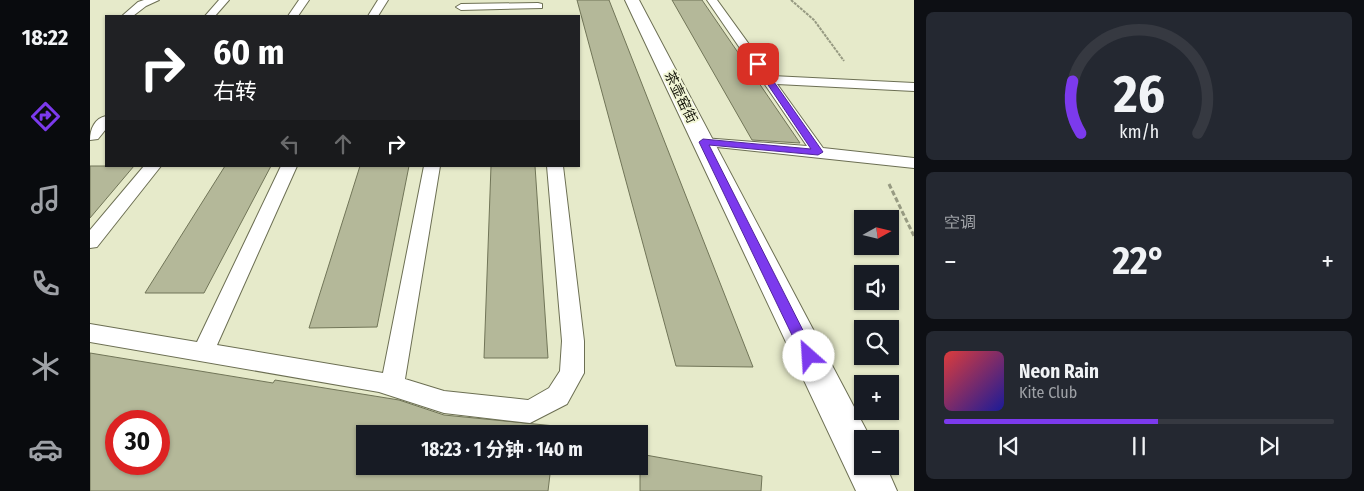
<!DOCTYPE html>
<html lang="zh">
<head>
<meta charset="utf-8">
<style>
	:root { --surface:#171b24; --page:#242831; --text:#f1f3f6; --muted:#9ea1a6; --line:#363941; --accent:#7c3aed }
	body { margin:0; font-family:"Fira Sans Condensed","Noto Sans SC",sans-serif; background:var(--page); color:var(--text); height:100vh; display:flex; flex-direction:column; font-size:19px; white-space:nowrap }
	* { box-sizing:border-box; margin:0 }
	p { font-size:16px; color:var(--muted) }
	.icon { flex:none; width:28px; height:28px; fill:none; stroke:currentColor; stroke-width:2; stroke-linecap:round; stroke-linejoin:round }
	.map { position:relative; flex:1; overflow:hidden }
	.details { display:flex; flex-direction:column; gap:12px; padding:12px; background:#0d0f14; width:450px }
	.details>* { flex:none }
	.top-card { position:absolute; left:15px; top:15px; width:475px; height:152px; border-radius:0px; box-shadow:0 1px 4px #0004; background:#202124; color:#fff; overflow:hidden }
	.needle { width:32px; rotate:82deg }
	.controls { position:absolute; left:764px; top:210px; display:grid; gap:10px }
	.controls a { display:grid; place-items:center; width:45px; height:45px; border-radius:0px; background:var(--surface); box-shadow:0 1px 4px #0004; font-size:25px }
	.speed { position:absolute; left:15px; top:410px; display:flex; gap:10px; font-size:25px; font-weight:700; text-align:center }
	.speed>* { display:grid; place-content:center; width:65px; height:65px; border-radius:50%; background:var(--surface); box-shadow:0 1px 4px #0004; line-height:1 }
	.speed .limit { border:8px solid #d22; background:#fff; color:#111 }
	.pin { position:absolute; display:grid; place-items:center; width:42px; height:42px; color:#fff; margin:-21px; border-radius:10px; box-shadow:0 2px 8px #0006 }
	.me { position:absolute; width:55px; margin:-28px; rotate:334deg; stroke-linejoin:round; filter:drop-shadow(0 0 4px #0008) }
	.turn { display:flex; align-items:center; gap:18px; height:105px; padding:0 25px; font-size:22px }
	.turn .icon { width:65px; height:65px; stroke-width:2.5 }
	.turn b { display:block; font-size:35px; line-height:42px }
	.lanes { display:flex; align-items:center; height:48px; padding:0 25px; background:#0003; justify-content:center; gap:25px; direction:ltr }
	.lanes .off { opacity:.35 }
	.big { font-size:38px; font-weight:700; line-height:1.1 }
	.details .widget { flex:1; display:flex; flex-direction:column; justify-content:center; gap:8px; min-width:0; padding:0 18px; border-radius:8px; background:var(--page) }
	.details .dial { align-items:center; gap:0 }
	.dial svg { height:130px; overflow:visible; fill:none; stroke:var(--line); stroke-width:7; stroke-linecap:round; text-anchor:middle }
	.dial text { fill:var(--text); stroke:none }
	.song { display:flex; align-items:center; gap:15px }
	.cover { width:60px; height:60px; border-radius:8px; background:linear-gradient(135deg,hsl(0 70% 55%),hsl(240 70% 35%)) }
	.played { height:5px; border-radius:2px; background:linear-gradient(90deg,var(--accent) 55%,var(--line) 55%) }
	.keys { display:flex; justify-content:space-around; direction:ltr }
	.heat { display:flex; justify-content:space-between; align-items:center; font-size:28px; direction:ltr }
	.trip { position:absolute; left:266px; top:425px; width:292px; height:50px; border-radius:0px; background:var(--surface); box-shadow:0 1px 4px #0004; font-weight:700; line-height:50px; text-align:center }
	main { display:flex; flex:1; min-height:0 }
	.tabs { display:flex; flex-direction:column; width:90px; justify-content:space-around; align-items:center; background:#090b0e; color:var(--muted) }
	.tabs .icon { width:35px; height:35px }
	.tabs .on { color:var(--accent) }
	.tabs b { font-size:22px; color:var(--text) }
	.map>svg:first-child { display:block }
	.building { fill:#b4b899; stroke:#717558; fill-rule:evenodd }
	.lines { fill:none; stroke-linecap:round; stroke-linejoin:round }
	.service-casing { stroke:#6c6f53; stroke-width:2 }
	.minor-casing { stroke:#6c6f53; stroke-width:2 }
	.path-far1 { stroke:#979a82; stroke-width:2; stroke-dasharray:3 1; stroke-linecap:butt }
	.path { stroke:#979a82; stroke-width:3; stroke-dasharray:5 2.5; stroke-linecap:butt }
	.service { fill:#fff; fill-rule:evenodd }
	.minor { fill:#fff; fill-rule:evenodd }
	.route { fill:#7c3aed; stroke:#51269a }
	.labels { text-anchor:middle; stroke-width:4; stroke-linejoin:round; paint-order:stroke }
	.street-label { font-size:14px; fill:#111207; stroke:#f3f7d7 }
</style>
</head>
<body>
<main>
<nav class="tabs">
<b>18:22</b>
<svg class="icon on" aria-label="directions" viewBox="0 0 24 24"><path d="M12 3l9 9-9 9-9-9zM9 14v-3h6M13 9l2 2-2 2"/></svg>
<svg class="icon" aria-label="music" viewBox="0 0 24 24"><path d="M9 18V5l10-2v13"/><circle cx="6" cy="18" r="3"/><circle cx="16" cy="16" r="3"/></svg>
<svg class="icon" aria-label="phone" viewBox="0 0 24 24"><path d="M5 4h4l2 5-3 2q2 4 5 5l2-3 5 2v4C11 20 4 13 5 4z"/></svg>
<svg class="icon" aria-label="climate" viewBox="0 0 24 24"><path d="M12 3v18M4 7l16 10M4 17L20 7"/></svg>
<svg class="icon" aria-label="car" viewBox="0 0 24 24"><path d="M5 17H2v-5l4-1 3-4h7l3 4 3 1v5h-3M9 17h6M6 11h13"/><circle cx="7" cy="17" r="2"/><circle cx="17" cy="17" r="2"/></svg>
</nav>
<div class="map">
<svg width="824" height="491" viewBox="0 0 824 491">
	<rect width="100%" height="100%" fill="#e6eaca"/>
	<path class="building" d="M487 0H519L663 367 586 366Z
		M582 0H612L710 143 662 140Z
		M0 166H44L0 218Z
		M135 166H181L114 293H55Z
		M270 166H319L287 327 219 328Z
		M401 166H445L458 358H394Z
		M0 353 183 383 185 380 309 400 354 415 465 426 464 434H275V466H461L458 491H0ZM26 421H69V464H26Z
		M550 454 672 476 671 491H550Z"/>
	<g class="lines">
		<g class="service-casing">
			<path id="service" d="M54 0H69L56 6 43 16H32L48 2Z
				M129 0H139L125 16H115Z
				M209 0H219L208 16H198Z
				M288 0H298L288 16H278Z
				M617 0H627L682 76 824 83V91L687 84 733 148 824 158V168L608 145 606 142 608 139 613 138 717 146Z
				M448 3 452 4V8L371 10 366 7 371 4Z
				M16 116V129L8 139 0 140C0 129 5 118 16 116Z
				M54 166H71L7 247 0 248V230Z
				M191 166H207L127 345 293 373 334 166H350L315 379 354 391 438 400 459 388 470 371 472 341 457 166H473L494 341V373L477 404 440 423 354 413 289 392 0 342V324L107 342Z"/>
		</g>
		<g class="minor-casing">
			<path id="minor" d="M535 0H549L781 439H772V466H796L807 491H766Z"/>
		</g>
		<path class="path-far1" d="M701 0 724 20 754 61"/>
		<path class="path" d="M799 184 824 236"/>
		<use href="#service" class="service"/>
		<use href="#minor" class="minor"/>
	</g>
	<path class="route" d="M665 62H670L733 152 728 155 619 145 726 356 724 360 719 361 714 360 609 142 613 139 721 149 664 64Z"/>
	<g class="labels">
		<g class="street-label">
			<text transform="translate(591 97) rotate(64)" y="5">茶壶窑街</text>
		</g>
	</g>
</svg>
<div class="controls">
<a><svg class="needle" viewBox="-14 -14 28 28"><path d="M0-13l5 13h-10z" fill="#e53935"/><path d="M0 13l5-13h-10z" fill="#9ea1a6"/></svg></a>
<a><svg class="icon" aria-label="sound" viewBox="0 0 24 24"><path d="M4 9h4l5-4v14l-5-4H4zM17 9q2 3 0 6"/></svg></a>
<a><svg class="icon" aria-label="search" viewBox="0 0 24 24"><circle cx="10" cy="10" r="6"/><path d="M15 15l6 6"/></svg></a>
<a>+</a>
<a>−</a>
</div>
<div class="speed"><div class="limit">30</div></div>
<div class="pin" style="left:668px;top:64px;background:#d93025"><svg class="icon" aria-label="arrive" viewBox="0 0 24 24"><path d="M6 21V4h12l-3 4 3 4H6"/></svg></div>
<svg class="me" style="left:719px;top:356px" viewBox="-20 -20 40 40"><circle r="19" fill="#fff"/><path d="M0-13L10 11 0 6-10 11z" fill="#7c3aed"/></svg>
<div class="trip">18:23 · 1 分钟 · 140 m</div>
<div class="top-card">
<div class="turn"><svg class="icon" aria-label="right" viewBox="0 0 24 24"><path d="M7 20v-9h11M14 6l5 5-5 5"/></svg><div><b>60 m</b>右转</div></div>
<div class="lanes"><svg class="icon off" aria-label="left" viewBox="0 0 24 24"><path d="M17 20v-9H6M10 6l-5 5 5 5"/></svg><svg class="icon off" aria-label="ahead" viewBox="0 0 24 24"><path d="M12 20V5M6 11l6-6 6 6"/></svg><svg class="icon" aria-label="right" viewBox="0 0 24 24"><path d="M7 20v-9h11M14 6l5 5-5 5"/></svg></div>
</div>
</div>
<section class="details">
<div class="widget dial"><svg viewBox="0 0 100 80">
<path d="M14 69A42 42 0 1 1 86 69"/>
<path d="M14 69A42 42 0 0 1 9 37" stroke="#7c3aed"/>
<text x="50" y="56" font-size="32" font-weight="700">26</text>
<text x="50" y="72" font-size="11">km/h</text>
</svg></div>
<div class="widget"><p>空调</p>
<div class="heat"><a>−</a><b class="big">22°</b><a>+</a></div>
</div>
<div class="widget">
<div class="song"><i class="cover"></i><div><b>Neon Rain</b><p>Kite Club</p></div></div>
<div class="played"></div>
<div class="keys"><svg class="icon" aria-label="previous" viewBox="0 0 24 24"><path d="M18 5L8 12l10 7zM5 5v14"/></svg><svg class="icon" aria-label="pause" viewBox="0 0 24 24"><path d="M8 5v14M16 5v14"/></svg><svg class="icon" aria-label="next" viewBox="0 0 24 24"><path d="M6 5l10 7-10 7zM19 5v14"/></svg></div>
</div>
</section>
</main>
</body>
</html>
